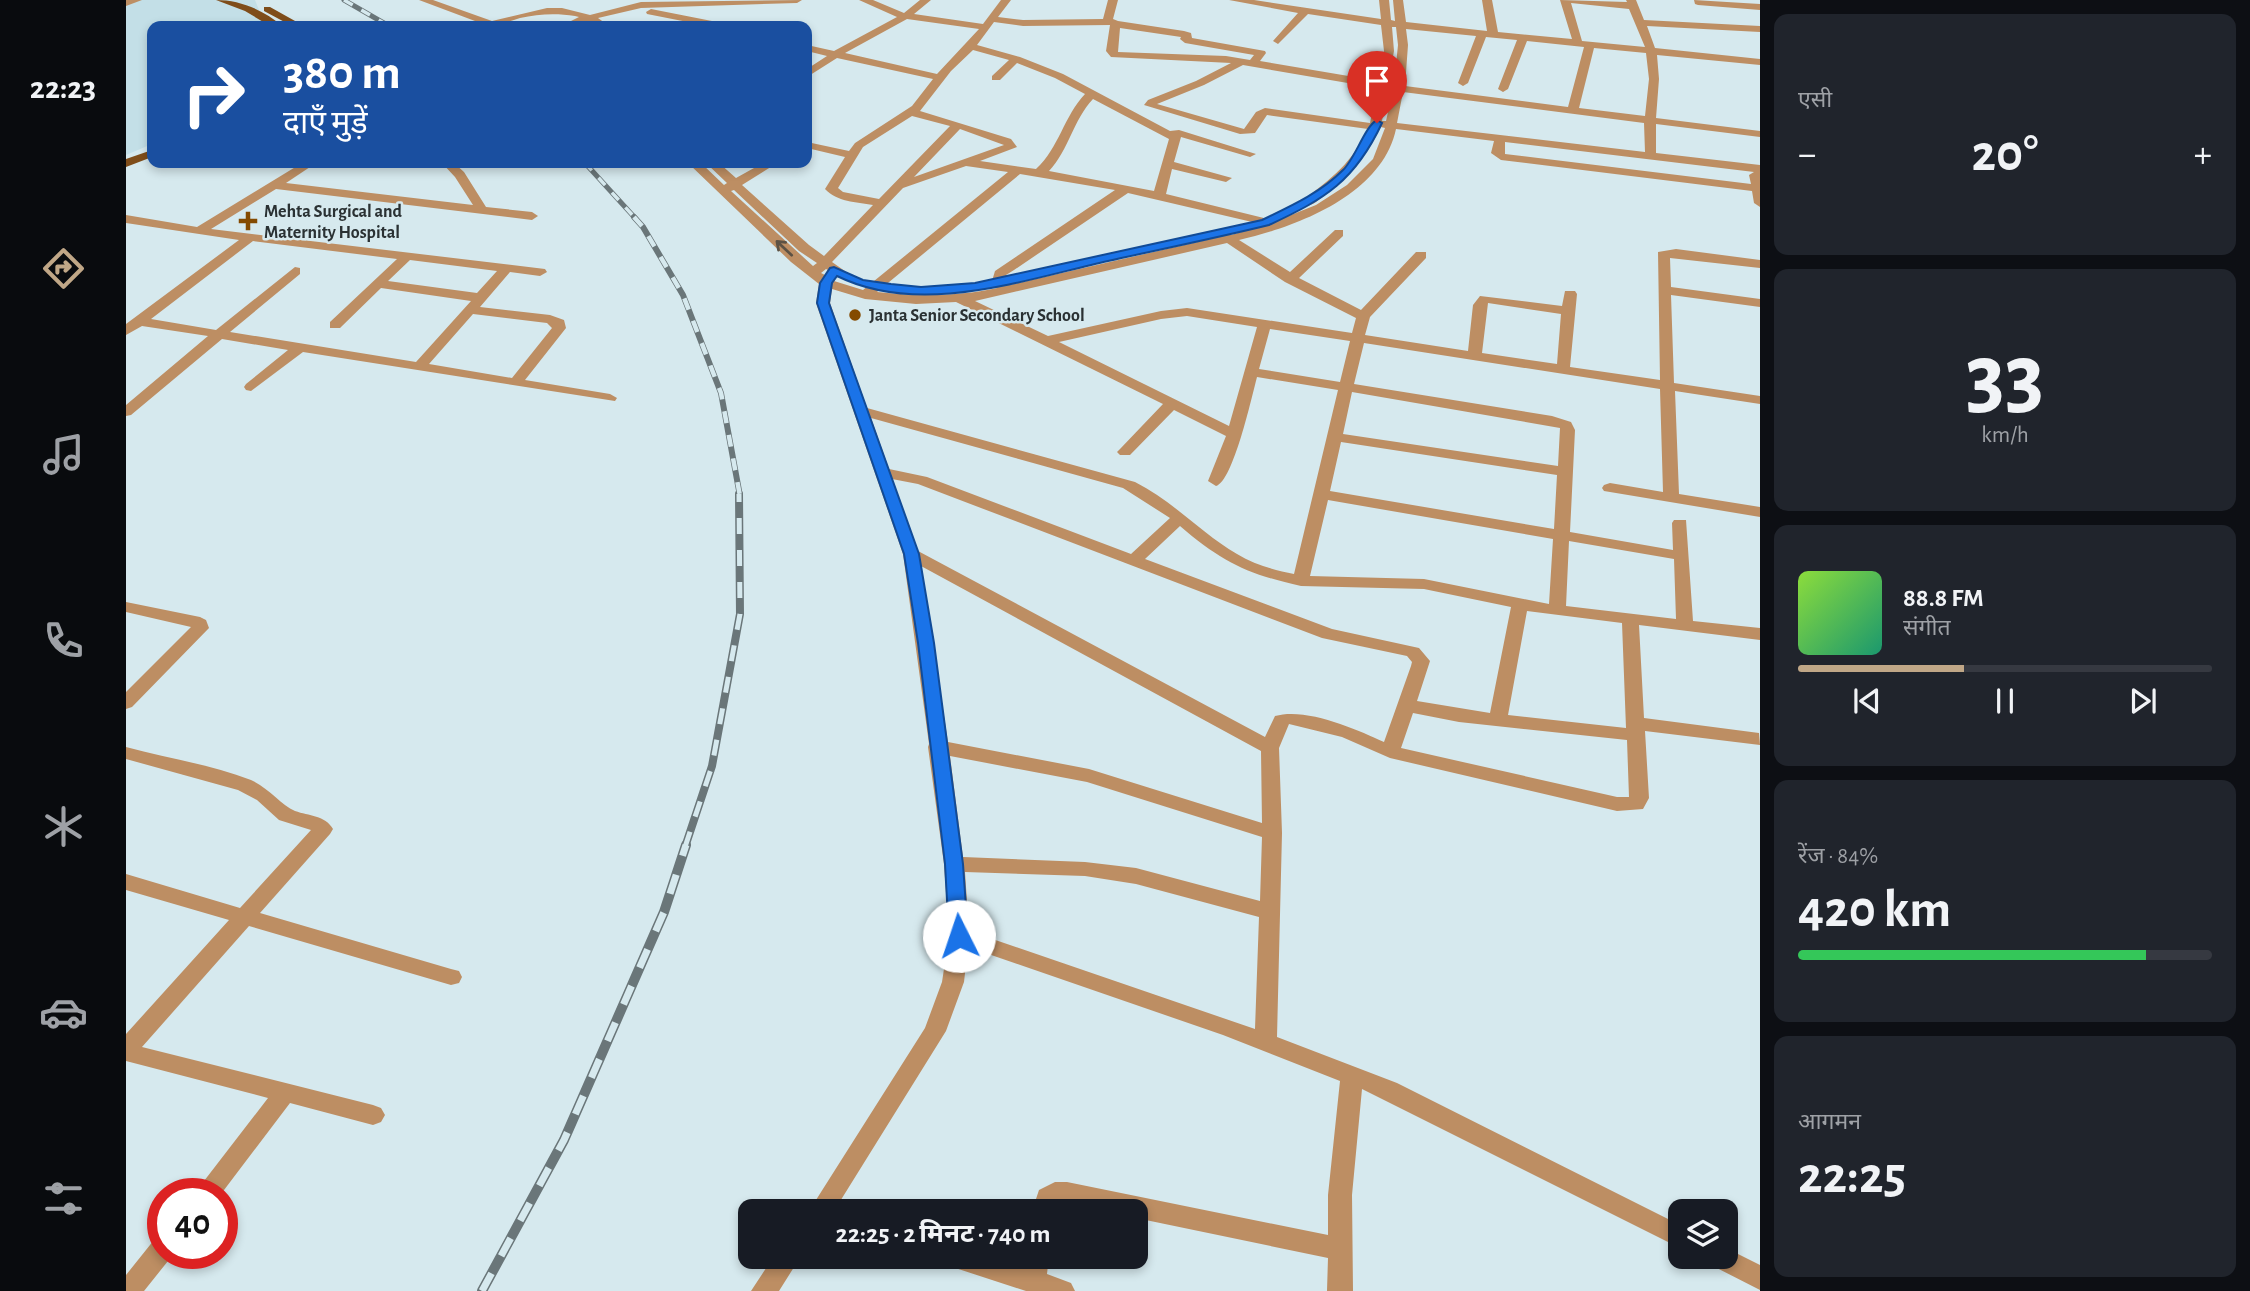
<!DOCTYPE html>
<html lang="hi">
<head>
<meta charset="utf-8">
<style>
	:root { --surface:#171b24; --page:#20242c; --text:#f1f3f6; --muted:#9ea1a6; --line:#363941; --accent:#c0a787 }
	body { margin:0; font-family:"Alegreya Sans","Noto Sans Devanagari",sans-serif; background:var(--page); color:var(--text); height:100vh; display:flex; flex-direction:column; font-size:26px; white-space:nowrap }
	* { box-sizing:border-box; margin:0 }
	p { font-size:23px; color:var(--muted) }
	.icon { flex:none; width:38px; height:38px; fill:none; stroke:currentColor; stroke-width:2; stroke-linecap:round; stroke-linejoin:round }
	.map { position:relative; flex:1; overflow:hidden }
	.details { display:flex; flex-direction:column; gap:14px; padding:14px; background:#0d0f14; width:490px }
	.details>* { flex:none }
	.hud { position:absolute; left:21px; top:21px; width:665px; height:147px; border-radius:14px; box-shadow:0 4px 10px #0003; background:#1a4fa0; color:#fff; overflow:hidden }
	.fabs { position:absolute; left:1542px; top:1199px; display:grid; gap:14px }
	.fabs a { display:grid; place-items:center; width:70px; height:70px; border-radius:14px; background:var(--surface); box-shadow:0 4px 10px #0003; font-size:35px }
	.speed { position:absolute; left:21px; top:1178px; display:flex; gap:14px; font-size:35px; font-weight:700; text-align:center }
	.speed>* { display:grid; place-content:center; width:91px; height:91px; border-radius:50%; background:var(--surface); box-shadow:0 4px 10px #0003; line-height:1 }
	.speed .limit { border:10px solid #d22; background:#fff; color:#111 }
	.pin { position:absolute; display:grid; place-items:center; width:60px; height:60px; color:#fff; margin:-72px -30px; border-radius:50% 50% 50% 0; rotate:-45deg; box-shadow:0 0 7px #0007 }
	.pin .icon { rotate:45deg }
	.me { position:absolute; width:77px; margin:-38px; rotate:356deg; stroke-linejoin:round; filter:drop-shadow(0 0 5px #0008) }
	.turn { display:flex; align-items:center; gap:24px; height:147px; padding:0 21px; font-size:32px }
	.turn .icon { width:91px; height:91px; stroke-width:2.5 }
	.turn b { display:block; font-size:49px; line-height:60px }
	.big { font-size:52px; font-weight:700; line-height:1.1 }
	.details .tile { flex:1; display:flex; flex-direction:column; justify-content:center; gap:10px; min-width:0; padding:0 24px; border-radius:14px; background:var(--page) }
	.details .dial { align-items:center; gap:0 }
	.dial b { font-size:91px; line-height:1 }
	.song { display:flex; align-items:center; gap:21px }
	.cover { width:84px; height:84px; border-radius:10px; background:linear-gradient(135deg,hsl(90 70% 55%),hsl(160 70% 35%)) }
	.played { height:7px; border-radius:4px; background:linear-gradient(90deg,var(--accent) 40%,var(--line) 40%) }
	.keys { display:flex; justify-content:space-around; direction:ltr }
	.heat { display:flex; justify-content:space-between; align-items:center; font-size:38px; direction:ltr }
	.charge { height:10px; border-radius:5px; background:linear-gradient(90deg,#34c759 84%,var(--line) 0) }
	.trip { position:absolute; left:612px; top:1199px; width:410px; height:70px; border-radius:14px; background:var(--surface); box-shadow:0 4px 10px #0003; font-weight:700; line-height:70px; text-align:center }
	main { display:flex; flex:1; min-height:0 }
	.tabs { display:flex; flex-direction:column; width:126px; justify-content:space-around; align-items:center; background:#090b0e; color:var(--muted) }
	.tabs .icon { width:49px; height:49px }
	.tabs .current { color:var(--accent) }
	.tabs b { font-size:32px; color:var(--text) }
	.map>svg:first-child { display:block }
	.built { fill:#c3dfe7 }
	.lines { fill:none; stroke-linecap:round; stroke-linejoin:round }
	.minor { fill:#bd8e63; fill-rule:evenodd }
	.major { fill:#7f4d1a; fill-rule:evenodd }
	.rail-far3-casing { stroke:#6a7679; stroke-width:5 }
	.rail-far2-casing { stroke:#6a7679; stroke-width:6 }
	.rail-far1-casing { stroke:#6a7679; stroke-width:8 }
	.rail-casing { stroke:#6a7679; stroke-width:10 }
	.rail-far3 { stroke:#d6e9ee; stroke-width:3.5; stroke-dasharray:10; stroke-linecap:butt }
	.rail-far2 { stroke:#d6e9ee; stroke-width:4.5; stroke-dasharray:12; stroke-linecap:butt }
	.rail-far1 { stroke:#d6e9ee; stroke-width:5; stroke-dasharray:16; stroke-linecap:butt }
	.rail { stroke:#d6e9ee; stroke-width:7; stroke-dasharray:20; stroke-linecap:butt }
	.oneway { stroke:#5d5244 }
	.route { fill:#1a73e8; stroke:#114b97; stroke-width:2 }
	.poi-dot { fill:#844a00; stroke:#d6e9ee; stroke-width:2.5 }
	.labels { text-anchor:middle; stroke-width:5; stroke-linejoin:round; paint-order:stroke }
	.far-poi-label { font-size:18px; font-weight:bold; fill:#2a3133; stroke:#d6e9ee; text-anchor:start }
</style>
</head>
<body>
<main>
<nav class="tabs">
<b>22:23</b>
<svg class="icon current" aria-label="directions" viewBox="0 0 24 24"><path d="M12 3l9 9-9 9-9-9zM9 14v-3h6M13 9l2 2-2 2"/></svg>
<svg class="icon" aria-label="music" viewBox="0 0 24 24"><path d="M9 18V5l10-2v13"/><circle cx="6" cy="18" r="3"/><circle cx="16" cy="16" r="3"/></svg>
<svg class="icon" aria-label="phone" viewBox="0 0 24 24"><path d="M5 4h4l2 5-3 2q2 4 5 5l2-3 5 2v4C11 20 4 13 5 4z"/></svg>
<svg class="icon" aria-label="climate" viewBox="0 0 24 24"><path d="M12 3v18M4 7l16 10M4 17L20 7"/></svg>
<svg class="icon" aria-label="car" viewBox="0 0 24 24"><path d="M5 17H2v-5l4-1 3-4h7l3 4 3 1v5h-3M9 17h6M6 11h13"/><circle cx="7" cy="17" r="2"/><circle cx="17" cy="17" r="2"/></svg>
<svg class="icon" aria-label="filters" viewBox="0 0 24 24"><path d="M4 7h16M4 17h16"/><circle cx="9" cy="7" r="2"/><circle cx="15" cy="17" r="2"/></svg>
</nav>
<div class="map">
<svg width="1634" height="1291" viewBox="0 0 1634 1291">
	<rect width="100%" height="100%" fill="#d6e9ee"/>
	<path class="built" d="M0 0H129L137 20 148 26H26V144L0 155Z"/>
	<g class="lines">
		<path class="minor" d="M0 0H16L0 6Z
			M293 0H307L366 21 421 8H436L464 15 515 2 676 0 671 3 515 8 472 18 483 26H471L462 21 450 24 445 21 453 17 449 16C430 13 412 14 394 18 381 22 370 26 356 26L357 24Z
			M733 0H747L778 13 794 0H805L788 14 857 24 875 0H885L872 17 897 20 977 19 982 0H992L987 19 992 21 1058 31 1065 33 1066 38 1139 51 1140 53 1134 61 1252 81 1258 51 1255 25 1182 14 1152 44 1147 41 1172 13 1103 0H1128L1255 19 1253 0H1263L1265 20 1269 21 1267 0H1277L1280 22 1361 31 1356 0H1366L1372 32 1446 39 1434 0 1501 2 1500 0H1510L1518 20 1634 26V32L1521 26 1529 48 1634 59V65L1531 55 1533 79 1530 118 1634 131V137L1530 124V153L1634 165V207L1628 203 1626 191 1375 160 1365 153 1368 141 1270 129C1256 195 1170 227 1113 240L1164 272 1209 230H1217V236L1173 278 1235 310 1290 252H1300V258L1244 317 1239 335 1342 351 1347 305 1354 296 1436 306 1439 291H1449L1451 294 1444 367 1534 380 1532 252 1550 249 1634 260V268L1544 258 1545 287 1634 299V307L1545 295 1548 383 1634 396V404L1549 391 1553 494 1634 507V517L1478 491 1476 488 1478 485 1484 483 1537 492 1534 389 1238 343 1228 384 1426 416 1445 422 1449 430 1444 532 1547 550 1546 523 1548 520H1560L1567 621 1634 628V640L1513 625 1518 718 1633 733 1634 745 1519 731 1523 798 1517 809 1491 811 1264 758 1216 737 1163 724 1153 748 1156 833 1151 1037 1271 1083 1554 1225V1248L1236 1089 1226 1195 1227 1291H1201L1202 1258 1010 1218V1211H977L933 1204 930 1211H906L913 1190 929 1182H941L1202 1235V1195L1214 1081 1097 1035 842 947 838 982 820 1031 708 1211H683L799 1028 816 982 823 936 818 864 802 747 803 744 777 554 690 303 693 284 665 262 562 163H575L598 185 601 183 580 163H593L610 178 637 163H651L616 185 683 245 698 256 747 205C730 202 711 202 699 189L719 157 681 148V142L723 151 729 143 786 106 807 79 711 58 681 77V69L701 56 681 51V45L708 51 771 17ZM1445 3 1503 9 1519 47 1456 41ZM781 19 853 29 811 74 719 53ZM868 22 897 26 984 25 980 51 985 57 1105 63 1070 81 1022 100 1018 105 1114 134 1129 133 1141 115 1242 129C1226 163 1206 178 1177 200V206C1187 207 1193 199 1201 193 1225 174 1241 155 1255 127L1259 128 1247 159 1221 185 1190 205 1150 221 1040 194 1046 169 1100 182 1106 178 1048 162 1055 137 1124 157 1130 154 1053 130 1044 131 937 74 894 57 851 45ZM1266 27H1270L1272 45 1268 84 1262 83 1268 51ZM994 28 1055 37 1054 39 1059 43 1128 55 1124 60 1100 56 992 52ZM1280 29 1350 36 1332 83 1337 86 1342 83 1360 37 1391 40 1372 89 1377 92 1382 89 1401 41 1458 47 1442 107 1279 86 1282 45ZM1468 48 1520 53 1523 79 1519 116 1453 108ZM847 50 883 60 866 76V80H874L891 63 929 78 959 94C938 116 933 148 910 169L854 161 891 147 885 139 794 111 825 71ZM1117 65 1251 88 1244 123 1139 108 1130 112 1118 129 1031 104 1078 85ZM1261 89 1267 90 1260 121H1256ZM1277 92 1518 123 1519 152 1271 123ZM967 99 1043 139 1028 191 923 171C943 150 947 120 967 99ZM786 116 824 126 753 199 717 192 712 188 737 147ZM834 129 878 145 788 177ZM1379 142 1628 172 1623 175 1625 184 1379 154ZM840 166 882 172 737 290 708 281 711 276 719 280 726 276 706 262 777 188ZM894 174 989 190 869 271 866 281 871 288C831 297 791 296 751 292ZM608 190 673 251 691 263 687 266 605 191ZM1002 193 1139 225 1105 235 1094 233 1093 237 883 285 880 281V275L888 270ZM1101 243 1159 282 1230 318 1226 333 1061 308 1035 311 922 336 849 301ZM700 269 702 270 699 275 695 273ZM706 289 739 299 790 304 830 302 1037 404 994 449 991 452 994 455H1004L1048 410 1100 436 1082 481 1090 486C1107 482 1126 396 1131 377L1212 390 1168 574C1149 570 1129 565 1111 554 1075 533 1047 501 1009 482L741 408 704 303ZM1362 303 1435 314 1431 364 1356 353ZM1061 316 1131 327 1103 426 933 342 1035 319ZM1144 329 1224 341 1214 382 1133 369ZM1226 392 1434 428 1432 466 1217 434ZM745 418 997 488 1044 518 1005 554 801 477 763 469ZM1215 442 1431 475 1428 529 1204 491ZM766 479 792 484 1196 638 1281 656 1286 662 1285 666 1258 742C1230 729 1180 707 1149 716L1139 737 792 551ZM1202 500 1427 539 1423 604 1298 579 1184 576ZM1054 526C1096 562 1121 574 1175 586L1298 589 1385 607 1364 713 1291 701 1304 661 1293 648 1206 629 1019 559ZM1443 541 1548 559 1550 619 1440 606ZM795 566 1135 751 1136 823 963 769 822 742ZM1401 611 1496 623 1500 728 1382 715ZM1287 713 1333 722 1501 740 1503 797H1491L1275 748ZM824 756 961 782 1136 837 1134 901 1010 868 959 862 837 857ZM839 872 959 876 1010 884 1133 917 1129 1029 843 931Z
			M1568 0 1634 4V10L1572 5 1569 4Z
			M525 9 596 23 601 26H582L521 14 520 12Z
			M176 163H190L160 183 347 205 329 177 316 163H328L338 172 360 207 406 212 412 216 406 220 150 189 85 229 419 269 421 272 414 276 384 272 354 307 424 315 438 320 440 328 399 380 484 394 491 398 489 401 177 352 125 391 120 390 118 387 120 384 162 350 96 339 5 415 0 416V405L82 336 16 326 0 335V324L113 240 0 223V215L71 227ZM127 241 271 259 204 322V328H214L255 288 345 301 290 362 104 332 174 274V268L169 267 90 330 25 319ZM284 260 371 271 351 293 262 281ZM347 314 421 323 426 328 386 378 303 364Z
			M0 602 74 617 80 620 83 628 6 707 0 709V692L65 627 0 612Z
			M0 747C41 758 86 765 125 780 143 788 155 805 169 811 183 816 199 815 207 829L204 834 134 913 325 969 333 971 336 977 333 983 325 985 123 926 16 1047 247 1105 255 1108 259 1115 255 1122 247 1125 164 1103 95 1194H68L142 1098 0 1061V1034L103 920 0 890V874L114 908 185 830 153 820 131 800 112 790 0 759Z
			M37 1237V1253H47L46 1256 18 1291H0V1275L28 1240Z
			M1600 1248 1634 1265V1290L1583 1264 1580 1256H1600Z
			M648 1256H675L653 1291H625Z
			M814 1256H864L897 1267 899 1256H923L921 1274 945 1283 949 1291H900L817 1264Z"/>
		<path class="major" d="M90 0C114 0 138 10 156 26H144L119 11Z
			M138 7H144L178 26H166L138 11Z
			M26 150V157L0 167V159Z"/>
		<g class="rail-far3-casing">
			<path id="rail-far3" d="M218 0 263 26
				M459 163 510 219"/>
		</g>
		<g class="rail-far2-casing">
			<path id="rail-far2" d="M508 217 517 227 557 295 595 393 614 496"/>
		</g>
		<g class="rail-far1-casing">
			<path id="rail-far1" d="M559 847 586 766 614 614 613 494"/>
		</g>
		<g class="rail-casing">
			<path id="rail" d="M356 1291 438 1140 538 912 560 845"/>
		</g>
		<use href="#rail-far3" class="rail-far3"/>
		<use href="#rail-far2" class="rail-far2"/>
		<use href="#rail-far1" class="rail-far1"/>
		<use href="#rail" class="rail"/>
	</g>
	<defs><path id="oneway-shaft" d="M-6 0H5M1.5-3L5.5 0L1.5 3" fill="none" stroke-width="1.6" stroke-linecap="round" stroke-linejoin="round" transform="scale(1.75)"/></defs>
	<use class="oneway" href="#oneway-shaft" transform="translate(658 248) rotate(-137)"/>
	<path class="route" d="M1251 120 1256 123C1229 181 1199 199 1143 225 1090 238 1036 249 982 261 897 280 794 317 711 276L706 283 703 303 793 554 808 643 837 864 842 936 840 941 833 943 826 941 823 936 819 864 792 643 778 554 691 303 694 283 704 268 708 267 737 280 765 284 795 287 849 283 1136 220C1165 206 1194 193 1217 170 1229 159 1239 126 1251 120Z"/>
	<g class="poi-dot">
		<path d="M118.5 210.5h7v7h7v7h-7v7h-7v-7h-7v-7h7z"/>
		<circle cx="729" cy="315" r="7"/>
	</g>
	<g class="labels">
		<g class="far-poi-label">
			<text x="138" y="217">Mehta Surgical and<tspan x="138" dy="21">Maternity Hospital</tspan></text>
			<text x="743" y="321">Janta Senior Secondary School</text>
		</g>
	</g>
</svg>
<div class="fabs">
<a><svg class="icon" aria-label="layers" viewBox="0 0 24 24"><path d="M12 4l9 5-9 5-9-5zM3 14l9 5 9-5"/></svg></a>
</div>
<div class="speed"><div class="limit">40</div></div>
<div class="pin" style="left:1251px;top:123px;background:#d93025"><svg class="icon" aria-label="arrive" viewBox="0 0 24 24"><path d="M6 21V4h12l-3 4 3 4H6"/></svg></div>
<svg class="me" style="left:833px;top:936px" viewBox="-20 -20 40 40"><circle r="19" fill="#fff"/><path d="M0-13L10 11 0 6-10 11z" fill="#1a73e8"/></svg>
<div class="trip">22:25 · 2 मिनट · 740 m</div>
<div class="hud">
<div class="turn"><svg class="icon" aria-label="right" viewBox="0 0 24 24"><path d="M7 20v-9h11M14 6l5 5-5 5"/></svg><div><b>380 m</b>दाएँ मुड़ें</div></div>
</div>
</div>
<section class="details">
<div class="tile"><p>एसी</p>
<div class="heat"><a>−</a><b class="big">20°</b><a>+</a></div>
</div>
<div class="tile dial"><b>33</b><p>km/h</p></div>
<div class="tile">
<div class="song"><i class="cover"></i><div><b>88.8 FM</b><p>संगीत</p></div></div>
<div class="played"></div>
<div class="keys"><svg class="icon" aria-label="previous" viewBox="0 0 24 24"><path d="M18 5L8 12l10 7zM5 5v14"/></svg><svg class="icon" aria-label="pause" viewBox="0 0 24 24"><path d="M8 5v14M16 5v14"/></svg><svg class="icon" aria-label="next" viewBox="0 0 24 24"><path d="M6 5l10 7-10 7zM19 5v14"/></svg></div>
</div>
<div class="tile"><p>रेंज · 84%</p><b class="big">420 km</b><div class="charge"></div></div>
<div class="tile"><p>आगमन</p><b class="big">22:25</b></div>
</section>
</main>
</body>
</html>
